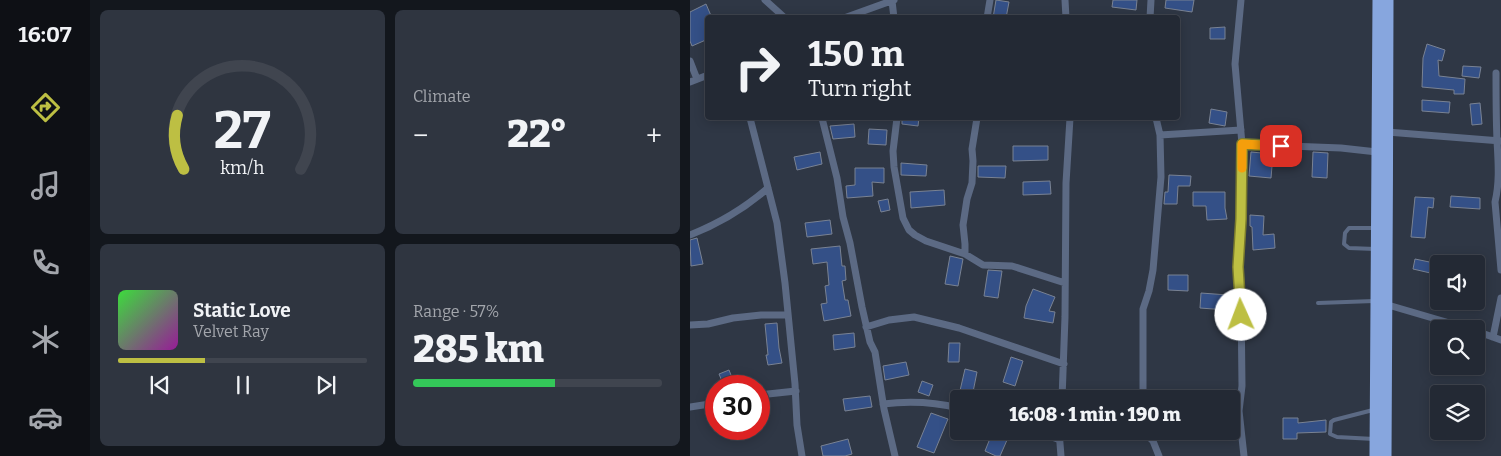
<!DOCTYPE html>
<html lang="en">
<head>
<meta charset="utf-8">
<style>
	:root { --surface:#232934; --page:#2f3540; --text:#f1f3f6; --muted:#a3a6ac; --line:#40454f; --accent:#bdbf43 }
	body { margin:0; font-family:Bitter,serif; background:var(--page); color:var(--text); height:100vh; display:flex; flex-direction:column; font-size:19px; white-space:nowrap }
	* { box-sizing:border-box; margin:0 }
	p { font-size:16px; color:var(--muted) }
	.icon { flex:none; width:28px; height:28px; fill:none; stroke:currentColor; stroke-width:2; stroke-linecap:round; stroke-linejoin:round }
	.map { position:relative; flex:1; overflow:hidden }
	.side { display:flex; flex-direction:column; gap:10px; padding:10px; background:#13171d; width:600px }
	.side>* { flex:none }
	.top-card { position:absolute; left:15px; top:15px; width:475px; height:105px; border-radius:5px; box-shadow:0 2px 12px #0003,0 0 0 1px var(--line); background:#232934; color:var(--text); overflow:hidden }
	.fabs { position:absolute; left:740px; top:255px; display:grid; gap:10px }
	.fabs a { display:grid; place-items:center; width:55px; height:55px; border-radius:5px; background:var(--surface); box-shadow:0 2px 12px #0003,0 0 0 1px var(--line); font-size:25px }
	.speed { position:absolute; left:15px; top:375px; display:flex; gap:10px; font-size:25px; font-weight:700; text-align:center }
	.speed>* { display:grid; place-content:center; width:65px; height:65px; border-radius:50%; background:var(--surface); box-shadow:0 2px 12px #0003,0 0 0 1px var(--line); line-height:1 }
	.speed .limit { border:8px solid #d22; background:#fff; color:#111 }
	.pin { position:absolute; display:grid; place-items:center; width:42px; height:42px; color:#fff; margin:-21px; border-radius:10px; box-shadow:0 2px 8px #0006 }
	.me { position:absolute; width:55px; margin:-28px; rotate:358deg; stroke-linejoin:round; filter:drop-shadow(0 0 4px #0008) }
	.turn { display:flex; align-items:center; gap:18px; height:105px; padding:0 20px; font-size:22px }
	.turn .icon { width:65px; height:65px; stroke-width:2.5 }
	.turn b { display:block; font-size:35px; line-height:42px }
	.big { font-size:38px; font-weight:800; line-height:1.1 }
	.side .tile { flex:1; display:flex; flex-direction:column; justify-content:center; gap:8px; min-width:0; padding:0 18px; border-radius:8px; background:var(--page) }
	.side .dial { align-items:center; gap:0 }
	.dial svg { height:130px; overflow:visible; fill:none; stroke:var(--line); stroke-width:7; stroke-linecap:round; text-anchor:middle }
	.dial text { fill:var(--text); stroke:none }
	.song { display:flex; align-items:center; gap:15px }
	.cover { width:60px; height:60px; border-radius:8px; background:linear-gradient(135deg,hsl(120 70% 55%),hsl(300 70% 35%)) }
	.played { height:5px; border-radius:2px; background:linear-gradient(90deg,var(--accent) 35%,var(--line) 35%) }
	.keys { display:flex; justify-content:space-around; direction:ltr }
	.heat { display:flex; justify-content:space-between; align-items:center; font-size:28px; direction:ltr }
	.charge { height:8px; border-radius:4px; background:linear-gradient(90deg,#34c759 57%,var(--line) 0) }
	.side .tiles { flex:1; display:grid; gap:10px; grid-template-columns:repeat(2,1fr) }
	.trip { position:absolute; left:260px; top:390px; width:290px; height:50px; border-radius:5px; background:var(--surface); box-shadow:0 2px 12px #0003,0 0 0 1px var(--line); font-weight:800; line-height:50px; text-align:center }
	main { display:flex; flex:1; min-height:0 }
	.tab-bar { display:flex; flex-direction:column; width:90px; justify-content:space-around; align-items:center; background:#0e1015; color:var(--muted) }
	.tab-bar .icon { width:35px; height:35px }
	.tab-bar .current { color:var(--accent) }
	.tab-bar b { font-size:22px; color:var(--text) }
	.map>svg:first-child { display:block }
	.building { fill:#345087; stroke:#798293 }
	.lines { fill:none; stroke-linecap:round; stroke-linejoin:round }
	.service { stroke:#5c6a84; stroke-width:4 }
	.minor { stroke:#5c6a84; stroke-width:7 }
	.trunk { stroke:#87a6de; stroke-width:11 }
	.route-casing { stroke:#7b7c2c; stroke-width:12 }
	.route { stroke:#bdbf43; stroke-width:9 }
	.slow { stroke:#f59e0b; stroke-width:9 }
</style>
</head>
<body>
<main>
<nav class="tab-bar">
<b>16:07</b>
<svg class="icon current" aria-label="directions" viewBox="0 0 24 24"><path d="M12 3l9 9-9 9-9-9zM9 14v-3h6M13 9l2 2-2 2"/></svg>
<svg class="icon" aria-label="music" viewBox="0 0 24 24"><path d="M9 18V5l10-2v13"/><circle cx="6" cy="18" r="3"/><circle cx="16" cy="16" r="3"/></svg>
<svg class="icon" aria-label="phone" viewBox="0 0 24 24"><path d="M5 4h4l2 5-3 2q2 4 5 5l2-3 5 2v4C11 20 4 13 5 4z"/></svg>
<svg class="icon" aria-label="climate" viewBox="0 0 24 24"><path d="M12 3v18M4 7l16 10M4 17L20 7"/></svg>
<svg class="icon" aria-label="car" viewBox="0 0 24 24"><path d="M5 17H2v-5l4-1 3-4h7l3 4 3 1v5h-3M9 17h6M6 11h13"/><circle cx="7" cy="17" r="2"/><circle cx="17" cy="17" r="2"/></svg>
</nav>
<section class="side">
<div class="tiles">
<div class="tile dial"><svg viewBox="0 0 100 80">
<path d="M14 69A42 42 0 1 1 86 69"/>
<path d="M14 69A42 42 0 0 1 10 36" stroke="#bdbf43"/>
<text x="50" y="56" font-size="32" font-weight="700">27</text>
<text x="50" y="72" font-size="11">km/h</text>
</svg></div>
<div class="tile"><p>Climate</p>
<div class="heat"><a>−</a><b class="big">22°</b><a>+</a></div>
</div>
<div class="tile">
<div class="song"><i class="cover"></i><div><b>Static Love</b><p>Velvet Ray</p></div></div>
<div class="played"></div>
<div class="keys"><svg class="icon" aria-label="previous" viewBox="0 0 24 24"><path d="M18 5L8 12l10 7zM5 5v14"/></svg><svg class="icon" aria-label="pause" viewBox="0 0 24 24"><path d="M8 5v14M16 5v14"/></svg><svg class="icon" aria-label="next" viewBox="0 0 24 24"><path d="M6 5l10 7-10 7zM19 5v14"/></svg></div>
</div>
<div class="tile"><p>Range · 57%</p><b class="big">285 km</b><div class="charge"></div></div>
</div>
</section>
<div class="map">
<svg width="811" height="456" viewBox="0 0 811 456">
	<rect width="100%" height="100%" fill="#2f3745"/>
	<path class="building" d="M306 0 319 2 316 18H303Z
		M423 0H447L446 10 422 7Z
		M476 0H504L502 12 475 8Z
		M16 4 22 18H18V39L2 46 0 41V12Z
		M535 27V39H520V28Z
		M737 44 755 50 752 61 748 60 749 76 775 79 774 94H764V90L732 87 733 58Z
		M773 66 791 67 789 78 772 76Z
		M732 100 760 102 759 113 732 111Z
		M790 103 792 124 782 125 780 104Z
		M521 109 537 112 535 126 519 123Z
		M212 118H229L228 126 212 124Z
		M164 124 165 137 143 139 140 126Z
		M179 129 197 130 196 145 178 144Z
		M323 146H358V160L323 161Z
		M130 152 132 164 107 170 104 157Z
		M561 152 583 154 581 178 559 176Z
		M623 152 638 153 637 178 622 177Z
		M211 163 237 165 236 176 211 175Z
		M288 166H316L315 178 288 177Z
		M165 168H194V183L182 182 183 196 157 198 156 186 165 185Z
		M479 175 501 176 500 186H488L487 204H474L475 192H478Z
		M360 181 361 194 333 195V182Z
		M254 190 255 205 221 208 220 192Z
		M503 192H535V208L537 219 517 220 516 206H503Z
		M761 196 790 198V209L760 207Z
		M725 197 744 198 743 208 738 207 735 238 721 237Z
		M198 199 200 210 191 212 188 201Z
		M560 215 574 216 573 235 584 234 585 248 563 250 562 227 560 226Z
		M140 220 142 234 117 237 115 223Z
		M7 238 13 264 1 266 0 240Z
		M150 246 152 266H155L156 280 152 281 155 300H158L161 316 134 321 131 304 137 303 135 286 139 285 137 262 123 264 121 249Z
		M260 256 273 259 268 286 255 284Z
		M725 259 749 264V275L723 269Z
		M298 270 312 271 308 298 294 296Z
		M478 275H498V291L478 290Z
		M343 289 365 297 359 311 365 312 363 323 334 318 336 306Z
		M511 293 538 295 537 310 510 308Z
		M87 323 89 348 92 363 78 365 76 355H78L75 324Z
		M164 333 165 347 144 350 143 335Z
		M259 343H270L269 362H258Z
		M321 357 333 361 325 386 313 382Z
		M216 362 219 375 195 380 193 366Z
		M275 369 287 372 282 397 269 395Z
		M39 370 44 383 34 386 29 374Z
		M232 381 243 385 239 396 228 392Z
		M528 391 530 399H506V396Z
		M180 396 182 407 155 411 153 399Z
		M241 413 258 419 244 453 227 447Z
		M593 418H608V423L636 420V432L607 433V439H593Z
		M303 431H321L310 456H306L295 451Z
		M158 439 162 454 155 456H133L131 446Z"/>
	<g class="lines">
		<path class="service" d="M685 249 659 248 654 244 655 233 659 228H685
			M628 303 684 301
			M683 410 644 420 641 422 640 434 647 437 684 439"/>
		<path class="minor" d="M75 0 95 18
			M375 0 376 18
			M551 0 545 64 552 144 551 219 548 267 551 300 552 386 549 411 554 456
			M202 1 204 18
			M154 18 204 0
			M297 18 300 0
			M460 18 461 0
			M0 61 7 79
			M806 73C806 95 806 118 807 140 808 161 810 181 805 202L811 270
			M0 82 18 75
			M60 118 87 223 95 283 105 384 107 425 112 456
			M132 118 147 178 153 217 160 243 172 307 180 342 185 352 194 409 205 456
			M207 118 203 151 204 167 213 218 219 230 225 235 236 241 275 254 293 265 322 266 375 283
			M697 132 811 141
			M470 135 551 130
			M552 144 651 148 687 152
			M0 235C28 224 55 208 78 188
			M275 254V244L273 225 277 199 282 183 283 161 282 149 287 118
			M698 305 780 329
			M0 325 18 324 43 318 71 315H98
			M176 327 199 320 224 317 269 328 374 364
			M786 331 811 340
			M803 337 811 298
			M69 396 78 394 106 391
			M372 399 375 317 376 183 380 118
			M453 399V309L459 291 463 270 471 177 470 135 466 118
			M193 404C218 401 244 402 269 408
			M0 407 26 403
			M346 431 370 440
			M369 431 371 456
			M453 431 463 441 469 456"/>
		<path class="trunk" d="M685 456C687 304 686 152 688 0
			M696 456C698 304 697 152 698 0"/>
	</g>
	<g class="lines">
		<g class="route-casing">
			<path id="route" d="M551 315 548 267 551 219 552 144 591 146"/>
		</g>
		<use href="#route" class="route"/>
		<path class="slow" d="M552 168V144L570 145"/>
	</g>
</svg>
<div class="fabs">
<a><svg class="icon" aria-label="sound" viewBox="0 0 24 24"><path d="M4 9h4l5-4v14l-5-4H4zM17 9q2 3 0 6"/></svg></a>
<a><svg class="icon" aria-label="search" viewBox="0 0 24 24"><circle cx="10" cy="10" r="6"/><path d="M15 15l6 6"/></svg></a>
<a><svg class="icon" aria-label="layers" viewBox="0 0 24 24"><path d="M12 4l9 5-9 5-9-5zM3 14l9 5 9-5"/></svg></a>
</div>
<div class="speed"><div class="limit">30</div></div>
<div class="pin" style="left:591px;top:146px;background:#d93025"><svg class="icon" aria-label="arrive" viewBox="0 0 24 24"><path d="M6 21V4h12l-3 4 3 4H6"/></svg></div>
<svg class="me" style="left:551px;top:315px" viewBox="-20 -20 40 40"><circle r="19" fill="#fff"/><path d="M0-13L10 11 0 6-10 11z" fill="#bdbf43"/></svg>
<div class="trip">16:08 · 1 min · 190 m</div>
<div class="top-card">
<div class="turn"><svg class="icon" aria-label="right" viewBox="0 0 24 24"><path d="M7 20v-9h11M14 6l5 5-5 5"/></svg><div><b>150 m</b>Turn right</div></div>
</div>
</div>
</main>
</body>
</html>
